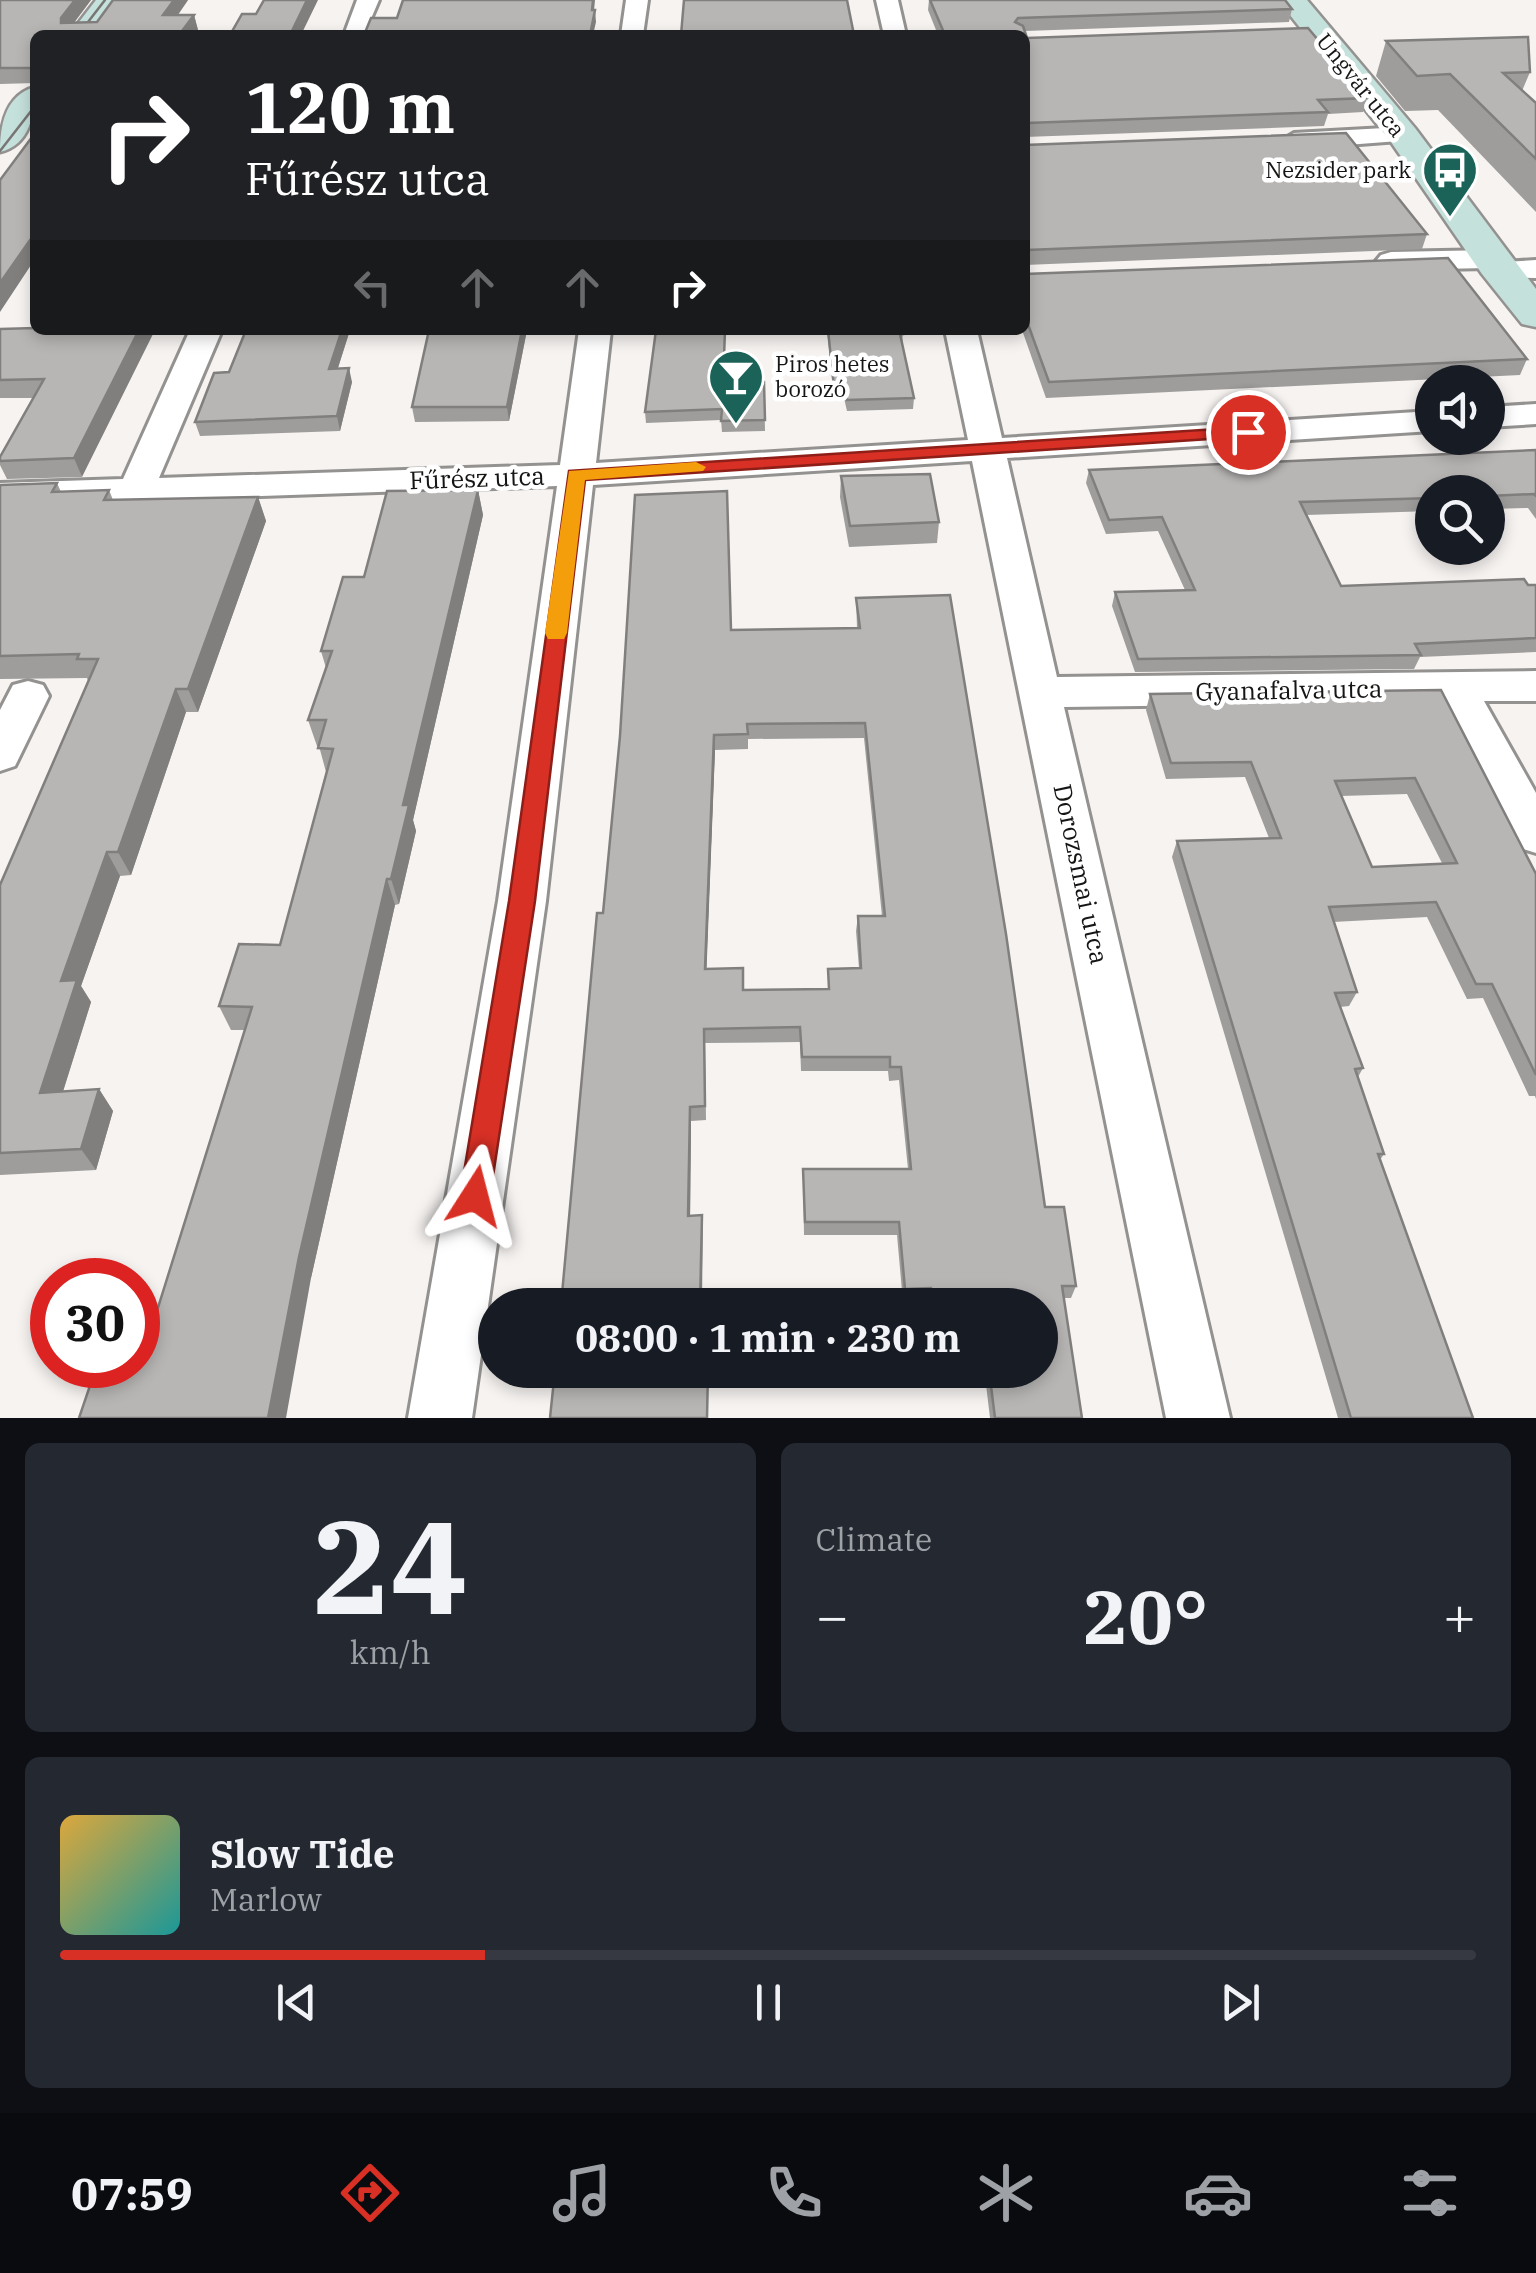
<!DOCTYPE html>
<html lang="en">
<head>
<meta charset="utf-8">
<style>
	:root { --surface:#171b24; --page:#242831; --text:#f1f3f6; --muted:#9ea1a6; --line:#363941; --accent:#d93025 }
	body { margin:0; font-family:"IBM Plex Serif",serif; background:var(--page); color:var(--text); height:100vh; display:flex; flex-direction:column; font-size:38px; white-space:nowrap }
	* { box-sizing:border-box; margin:0 }
	p { font-size:32px; color:var(--muted) }
	.icon { flex:none; width:55px; height:55px; fill:none; stroke:currentColor; stroke-width:2; stroke-linecap:round; stroke-linejoin:round }
	.map { position:relative; height:1418px; overflow:hidden }
	.sheet { display:flex; flex-direction:column; gap:25px; padding:25px; background:#0d0f14; flex:1 }
	.sheet>* { flex:none }
	.banner { position:absolute; left:30px; top:30px; width:1000px; height:305px; border-radius:15px; box-shadow:0 5px 15px #0003; background:#202124; color:#fff; overflow:hidden }
	.tools { position:absolute; left:1415px; top:365px; display:grid; gap:20px }
	.tools a { display:grid; place-items:center; width:90px; height:90px; border-radius:50%; background:var(--surface); box-shadow:0 5px 15px #0003; font-size:50px }
	.speed { position:absolute; left:30px; top:1258px; display:flex; gap:20px; font-size:50px; font-weight:700; text-align:center }
	.speed>* { display:grid; place-content:center; width:130px; height:130px; border-radius:50%; background:var(--surface); box-shadow:0 5px 15px #0003; line-height:1 }
	.speed .limit { border:15px solid #d22; background:#fff; color:#111 }
	.pin { position:absolute; display:grid; place-items:center; width:85px; height:85px; color:#fff; margin:-42px; border:5px solid #fff; border-radius:50%; box-shadow:0 2px 10px #0007 }
	.me { position:absolute; width:110px; margin:-55px; rotate:9deg; stroke-linejoin:round; filter:drop-shadow(0 0 8px #0008) }
	.turn { display:flex; align-items:center; gap:35px; height:210px; padding:0 50px; font-size:45px }
	.turn .icon { width:130px; height:130px; stroke-width:2.5 }
	.turn b { display:block; font-size:70px; line-height:85px }
	.lanes { display:flex; align-items:center; height:95px; padding:0 50px; background:#0003; justify-content:center; gap:50px; direction:ltr }
	.lanes .off { opacity:.35 }
	.big { font-size:75px; font-weight:800; line-height:1.1 }
	.sheet .card { flex:1; display:flex; flex-direction:column; justify-content:center; gap:15px; min-width:0; padding:0 35px; border-radius:15px; background:var(--page) }
	.sheet .dial { align-items:center; gap:0 }
	.dial b { font-size:130px; line-height:1 }
	.song { display:flex; align-items:center; gap:30px }
	.cover { width:120px; height:120px; border-radius:15px; background:linear-gradient(135deg,hsl(40 70% 55%),hsl(180 70% 35%)) }
	.played { height:10px; border-radius:5px; background:linear-gradient(90deg,var(--accent) 30%,var(--line) 30%) }
	.keys { display:flex; justify-content:space-around; direction:ltr }
	.heat { display:flex; justify-content:space-between; align-items:center; font-size:55px; direction:ltr }
	.sheet .tiles { flex:1; display:grid; gap:25px; grid-template-columns:1fr 1fr }
	.card:last-child { grid-column:span 2 }
	.trip { position:absolute; left:478px; top:1288px; width:580px; height:100px; border-radius:50px; background:var(--surface); box-shadow:0 5px 15px #0003; font-weight:800; line-height:100px; text-align:center }
	.tabs { display:flex; height:160px; justify-content:space-around; align-items:center; background:#090b0e; color:var(--muted) }
	.tabs .icon { width:70px; height:70px }
	.tabs .on { color:var(--accent) }
	.tabs b { font-size:45px; color:var(--text) }
	.map>svg:first-child { display:block }
	.lines { fill:none; stroke-linecap:round; stroke-linejoin:round }
	.street-casing { stroke:#949290; stroke-width:6 }
	.secondary-casing { stroke:#949290; stroke-width:5 }
	.street { fill:#fff; fill-rule:evenodd }
	.secondary { fill:#c5e1dc; fill-rule:evenodd }
	.tram { stroke:#787675; stroke-width:2.5 }
	.wall { fill:#9e9d9b; fill-rule:evenodd }
	.shaded-wall { fill:#817f7e }
	.building { fill:#b8b6b4; stroke:#817f7e; stroke-width:2.5; fill-rule:evenodd }
	.route { fill:#d93025; stroke:#8d1f18; stroke-width:2.5 }
	.slow { fill:#f59e0b }
	.labels { text-anchor:middle; stroke-width:9; stroke-linejoin:round; paint-order:stroke }
	.far-street-label { font-size:22px; fill:#161514; stroke:#fff }
	.far-poi-label { font-size:22px; fill:#161514; stroke:#fff; text-anchor:end }
	.street-label { font-size:25px; fill:#161514; stroke:#fff }
</style>
</head>
<body>
<div class="map">
<svg width="1536" height="1418" viewBox="0 0 1536 1418">
	<rect width="100%" height="100%" fill="#f6f3f1"/>
	<g class="lines">
		<g class="street-casing">
			<path id="street" d="M357 0H379L364 35H344Z
				M626 0H648L643 35H621Z
				M876 0H898L906 35H884Z
				M1403 127 1412 130 1416 135 1412 140 1294 149 1281 141 1294 133Z
				M1491 250 1501 253 1504 262 1536 260V278L1489 277 1487 268 1391 270 1381 267 1376 261 1381 255 1391 252Z
				M190 330H222L159 478 560 465 579 330H611L596 463 968 440 945 330H977L1002 438 1432 411V431L1007 458 1057 677 1536 671V701H1484L1536 793V853L1520 848 1442 702 1064 707 1230 1418H1166L972 461 593 485 546 901 472 1418H408L498 901 557 486 0 505V483L123 479Z
				M1536 404V424L1488 427V407Z
				M28 681 43 685 49 696 15 766 0 771V710L13 685Z"/>
		</g>
		<g class="secondary-casing">
			<path id="secondary" d="M96 0H125L99 35H69Z
				M1278 0H1307L1415 128 1536 289V327L1522 324 1482 274 1391 142Z
				M35 87C35 114 30 145 0 152 0 126 5 95 35 87Z"/>
		</g>
		<use href="#street" class="street"/>
		<use href="#secondary" class="secondary"/>
		<path class="tram" d="M78 35 105 0
			M0 151 35 106"/>
	</g>
	<path class="wall" d="M0 0H91L74 23 97 22 188 0 178 15H194L198 30 35 35V83L0 84Z
		M929 0H1285L1292 9 1289 22 1025 31 1027 38 1367 98 1363 112 1328 114 1324 126 1025 137V35H938L928 10Z
		M1386 41 1530 72 1522 91 1536 103V212L1438 110 1405 111 1376 76Z
		M1025 145 1427 234 1422 249 1025 265Z
		M1025 274 1527 359 1520 375 1046 398 1022 330H1025Z
		M35 328 82 477 7 479 0 465V457L34 398H0V329Z
		M246 330H350L338 368 352 382 340 431 200 436 195 422 229 372Z
		M429 330H527L509 421 415 422 412 407Z
		M827 330H903L902 345 914 398 913 409 847 411 844 398H834Z
		M764 382 765 431 722 432 721 420 646 423 645 412 723 385Z
		M1536 450V519L1528 508 1488 509V492H1432V511L1306 515 1341 586 1536 585V652L1420 657 1414 669 1135 672 1112 606 1115 592 1185 590 1158 531 1106 534 1086 483 1089 470Z
		M841 476 939 522 937 543 849 547 840 497Z
		M57 483 61 492 109 490 113 500 258 497 266 521 198 712H186L131 875 120 876 81 986 91 1002 63 1091 99 1089 113 1111 96 1170 0 1175V885L88 681 87 678 0 679V485Z
		M478 490 483 515 413 820 416 831 399 904 395 905 311 1278 151 1330 244 1030H231L219 1006 280 945 326 772 319 746H317L308 720 326 668 321 651 364 577Z
		M856 598 1045 1207 1076 1286 1071 1298H1064L1082 1418H990L985 1376 935 1377V1370H1040V1305H929V1300L903 1302 897 1235H804L803 1169H908L899 1080 889 1081 888 1071H801L800 1042 705 1043 706 1120 691 1121 690 1215 703 1228 702 1305 603 913 731 630 857 628ZM864 738 882 916H858L856 931 859 968 828 969V989L744 990 706 969 715 750 748 749V739Z
		M1441 690 1536 874V1099L1535 1096H1529L1483 998 1467 999 1427 917 1333 922 1357 992 1349 1006 1340 1007 1363 1068 1358 1077 1384 1154 1380 1160 1473 1418H1338L1172 857 1177 841 1269 838 1245 777 1166 779 1146 710 1150 694ZM1407 794 1442 863 1372 867 1341 796Z"/>
	<path class="shaded-wall" d="M75 0H91L66 33 61 18Z
		M174 0H188L167 30 163 15Z
		M307 0H318L301 35H290Z
		M593 0H595L593 21 595 10 596 22 593 35H590Z
		M194 15 198 30 194 35H179Z
		M35 233V259L0 312V283Z
		M139 330H155L82 477 74 458Z
		M342 330H350L333 383 329 369Z
		M522 330H527L509 421 507 407Z
		M349 368 352 382 340 431 337 416Z
		M478 490 483 515 413 820 416 831 399 904 391 879 403 805Z
		M258 497 266 521 198 712 188 689Z
		M176 689 186 712 131 875 118 852Z
		M714 735 715 750 706 984 705 969Z
		M107 852 120 876 81 986 91 1002 56 1114 40 1093 61 981Z
		M387 879 395 905 311 1278 286 1418H268L299 1257Z
		M99 1089 113 1111 96 1170 81 1149Z
		M690 1107 691 1121 690 1228 688 1216Z
		M702 1215V1305H700Z"/>
	<path class="building" d="M0 0H75L61 18V23L97 22 113 0H174L163 15H194L179 35H35V68H0Z
		M264 0H307L290 35H230L242 14H256Z
		M403 0H593L592 10H595L590 35H364L371 18H397Z
		M684 0H847L854 35H681Z
		M930 0H1285L1292 9 1018 18 1015 22 1023 26 1027 38 1308 28 1367 98 1318 100 1328 112 1027 123 1025 125V35H945Z
		M1528 37 1530 72 1503 73 1536 103V159L1450 74 1417 76 1386 41Z
		M35 133V233L0 283V180Z
		M1346 133 1427 234 1027 250 1025 252V145Z
		M1448 258 1527 359 1049 382 1025 316V274Z
		M35 328V330H139L74 458 0 461V457L44 379 0 380V329Z
		M246 330H342L329 369 349 368 337 416 195 422 214 373 229 372Z
		M429 330H522L507 407H412Z
		M656 330H725L723 385 764 382 765 420 721 421 722 409 645 412Z
		M828 330H903V334H900L914 398 847 400 845 387H834Z
		M1536 450V496L1534 494 1488 496V492H1432V498L1300 502 1341 586 1524 579 1528 585H1536V638L1415 644 1421 655 1138 659 1115 592 1195 590 1162 517 1109 520 1089 470Z
		M930 474 939 522 850 526 841 476Z
		M57 483 52 492 109 490 104 500 258 497 188 689H176L118 852H107L61 981 77 980 40 1093 99 1089 81 1149 0 1153V885L98 659H77L79 654 0 656V485Z
		M478 490 403 805H409L391 879H387L299 1257 268 1418H79L97 1365H138V1329L151 1330 252 1007 219 1006 239 944 280 945 333 749 318 748 326 720H308L332 651H321L343 577H364L387 491Z
		M727 491 731 630 860 628 856 598 950 595 1006 934 1045 1207H1064L1076 1286H1062L1082 1418H995L989 1370H1040V1305H933L931 1288 905 1289 899 1222H805L803 1169H911L901 1067H890V1057H802L800 1027 704 1029 705 1106 690 1107 688 1216 702 1215 700 1305H561L597 913H603L620 736 635 495ZM865 723 885 916H858L861 968 828 969 829 989 743 990V968L705 969 714 735 748 734 747 724Z
		M1441 690 1536 874V1075L1492 984H1476L1436 902 1329 907 1357 992 1335 993 1363 1068 1355 1069 1384 1154H1378L1473 1418H1351L1177 841 1281 838 1251 762 1171 763 1150 694ZM1415 778 1457 863 1372 867 1335 781Z
		M555 1370H708L707 1418H550Z"/>
	<path class="route" d="M1248 427 1257 432 1255 436 585 480 535 901 490 1196 486 1207 475 1211 465 1207 460 1196 509 901 569 471Z"/>
	<path class="slow" d="M696 462 706 467 703 471 585 480 567 633 564 639H548L545 633 569 471Z"/>
	<defs>
		<g id="bus-pin" transform="scale(2.875)"><path d="M0 17L-7.5 6A9.5 9.5 0 1 1 7.5 6Z" fill="#1b6358" stroke="#fff"/><path d="M-5-6H5V4H4V6H2V4H-2V6H-4V4H-5ZM-3.5-4V0h7V-4ZM-3.5 1.2v1.5H-2V1.2ZM2 1.2v1.5H3.5V1.2Z" fill="#fff"/></g>
		<g id="bar-pin" transform="scale(2.875)"><path d="M0 17L-7.5 6A9.5 9.5 0 1 1 7.5 6Z" fill="#1b6358" stroke="#fff"/><path d="M-6-5H6L.8 .8V4.5H3.5V6h-7V4.5H-.8V.8Z" fill="#fff"/></g>
	</defs>
	<g fill-rule="evenodd">
		<use href="#bus-pin" x="1450" y="170"/>
		<use href="#bar-pin" x="736" y="377"/>
	</g>
	<g class="labels">
		<g class="far-street-label">
			<text transform="translate(1361 85) rotate(51)" y="8">Ungvár utca</text>
		</g>
		<g class="far-poi-label">
			<text x="1411" y="178">Nezsider park</text>
			<text x="775" y="372" text-anchor="start">Piros hetes<tspan x="775" dy="25">borozó</tspan></text>
		</g>
		<g class="street-label">
			<text transform="translate(477 478) rotate(-2)" y="9">Fűrész utca</text>
			<text transform="translate(1289 690) rotate(-1)" y="9">Gyanafalva utca</text>
			<text transform="translate(1081 874) rotate(78)" y="9">Dorozsmai utca</text>
		</g>
	</g>
</svg>
<div class="tools">
<a><svg class="icon" aria-label="sound" viewBox="0 0 24 24"><path d="M4 9h4l5-4v14l-5-4H4zM17 9q2 3 0 6"/></svg></a>
<a><svg class="icon" aria-label="search" viewBox="0 0 24 24"><circle cx="10" cy="10" r="6"/><path d="M15 15l6 6"/></svg></a>
</div>
<div class="speed"><div class="limit">30</div></div>
<div class="pin" style="left:1248px;top:432px;background:#d93025"><svg class="icon" aria-label="arrive" viewBox="0 0 24 24"><path d="M6 21V4h12l-3 4 3 4H6"/></svg></div>
<svg class="me" style="left:475px;top:1196px" viewBox="-20 -20 40 40"><path d="M0-17L14 15 0 8-14 15z" fill="#d93025" stroke="#fff" stroke-width="4"/></svg>
<div class="trip">08:00 · 1 min · 230 m</div>
<div class="banner">
<div class="turn"><svg class="icon" aria-label="right" viewBox="0 0 24 24"><path d="M7 20v-9h11M14 6l5 5-5 5"/></svg><div><b>120 m</b>Fűrész utca</div></div>
<div class="lanes"><svg class="icon off" aria-label="left" viewBox="0 0 24 24"><path d="M17 20v-9H6M10 6l-5 5 5 5"/></svg><svg class="icon off" aria-label="ahead" viewBox="0 0 24 24"><path d="M12 20V5M6 11l6-6 6 6"/></svg><svg class="icon off" aria-label="ahead" viewBox="0 0 24 24"><path d="M12 20V5M6 11l6-6 6 6"/></svg><svg class="icon" aria-label="right" viewBox="0 0 24 24"><path d="M7 20v-9h11M14 6l5 5-5 5"/></svg></div>
</div>
</div>
<section class="sheet">
<div class="tiles">
<div class="card dial"><b>24</b><p>km/h</p></div>
<div class="card"><p>Climate</p>
<div class="heat"><a>−</a><b class="big">20°</b><a>+</a></div>
</div>
<div class="card">
<div class="song"><i class="cover"></i><div><b>Slow Tide</b><p>Marlow</p></div></div>
<div class="played"></div>
<div class="keys"><svg class="icon" aria-label="previous" viewBox="0 0 24 24"><path d="M18 5L8 12l10 7zM5 5v14"/></svg><svg class="icon" aria-label="pause" viewBox="0 0 24 24"><path d="M8 5v14M16 5v14"/></svg><svg class="icon" aria-label="next" viewBox="0 0 24 24"><path d="M6 5l10 7-10 7zM19 5v14"/></svg></div>
</div>
</div>
</section>
<nav class="tabs">
<b>07:59</b>
<svg class="icon on" aria-label="directions" viewBox="0 0 24 24"><path d="M12 3l9 9-9 9-9-9zM9 14v-3h6M13 9l2 2-2 2"/></svg>
<svg class="icon" aria-label="music" viewBox="0 0 24 24"><path d="M9 18V5l10-2v13"/><circle cx="6" cy="18" r="3"/><circle cx="16" cy="16" r="3"/></svg>
<svg class="icon" aria-label="phone" viewBox="0 0 24 24"><path d="M5 4h4l2 5-3 2q2 4 5 5l2-3 5 2v4C11 20 4 13 5 4z"/></svg>
<svg class="icon" aria-label="climate" viewBox="0 0 24 24"><path d="M12 3v18M4 7l16 10M4 17L20 7"/></svg>
<svg class="icon" aria-label="car" viewBox="0 0 24 24"><path d="M5 17H2v-5l4-1 3-4h7l3 4 3 1v5h-3M9 17h6M6 11h13"/><circle cx="7" cy="17" r="2"/><circle cx="17" cy="17" r="2"/></svg>
<svg class="icon" aria-label="filters" viewBox="0 0 24 24"><path d="M4 7h16M4 17h16"/><circle cx="9" cy="7" r="2"/><circle cx="15" cy="17" r="2"/></svg>
</nav>
</body>
</html>
